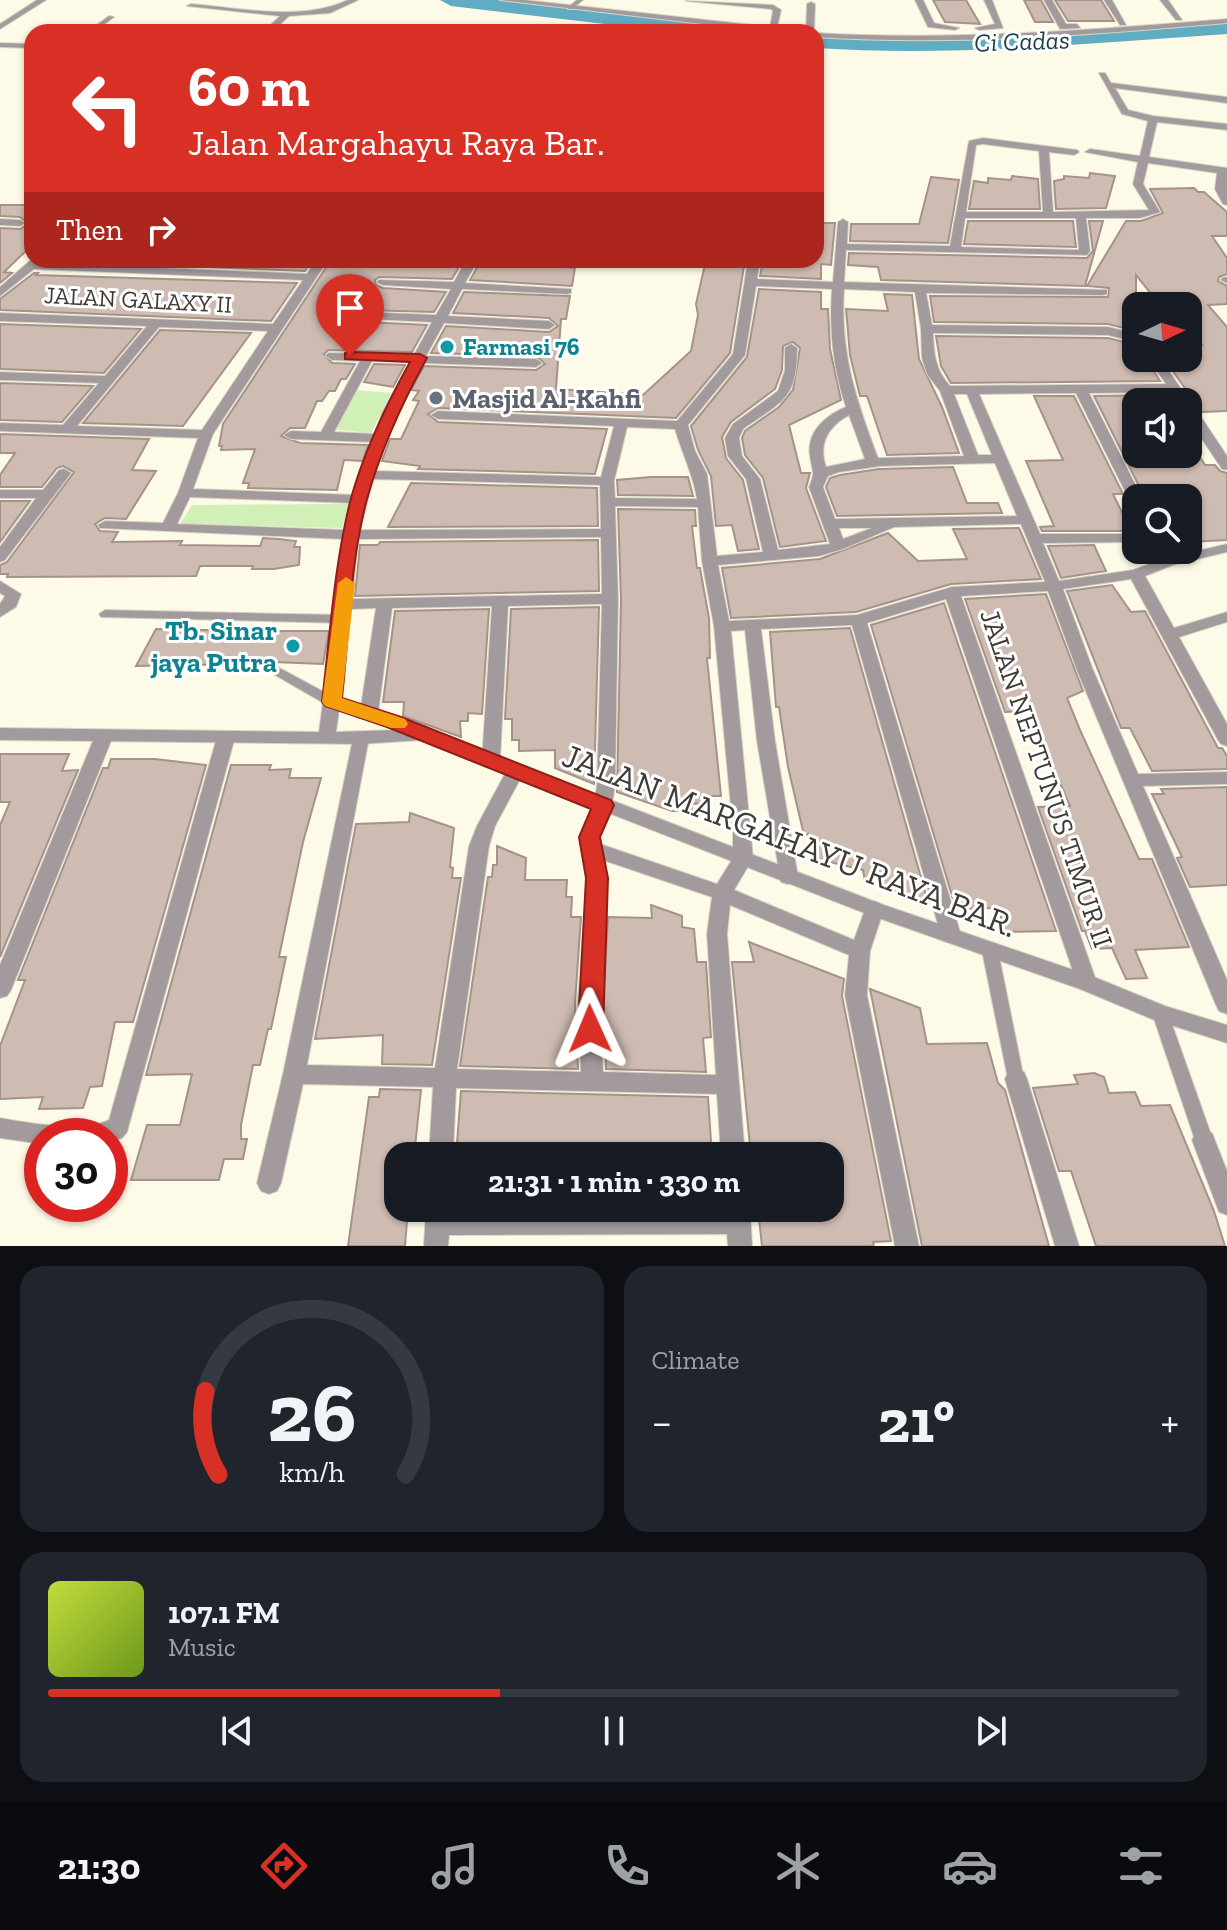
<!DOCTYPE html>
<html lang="en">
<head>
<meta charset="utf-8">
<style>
	:root { --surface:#171b24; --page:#20242c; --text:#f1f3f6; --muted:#9ea1a6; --line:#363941; --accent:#d93025 }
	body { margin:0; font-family:"Zilla Slab",serif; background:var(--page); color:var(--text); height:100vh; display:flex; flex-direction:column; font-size:30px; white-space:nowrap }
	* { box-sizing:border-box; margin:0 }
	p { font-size:26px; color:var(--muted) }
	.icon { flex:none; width:44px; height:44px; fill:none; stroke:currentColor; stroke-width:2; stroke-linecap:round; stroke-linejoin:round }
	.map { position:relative; height:1246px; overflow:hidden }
	.panel { display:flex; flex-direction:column; gap:20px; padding:20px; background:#0d0f14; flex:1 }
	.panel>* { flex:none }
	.guide { position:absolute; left:24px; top:24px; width:800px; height:244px; border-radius:24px; box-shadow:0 2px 6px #0004; background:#d93025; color:#fff; overflow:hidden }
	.needle { width:52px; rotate:85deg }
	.controls { position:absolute; left:1122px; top:292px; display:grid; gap:16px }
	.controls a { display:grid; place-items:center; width:80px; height:80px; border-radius:16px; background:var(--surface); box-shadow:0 2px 6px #0004; font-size:40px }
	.speed { position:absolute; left:24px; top:1118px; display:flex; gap:16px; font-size:40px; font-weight:700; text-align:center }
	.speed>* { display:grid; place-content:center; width:104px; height:104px; border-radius:50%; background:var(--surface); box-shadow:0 2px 6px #0004; line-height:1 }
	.speed .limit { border:12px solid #d22; background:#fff; color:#111 }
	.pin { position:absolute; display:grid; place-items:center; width:68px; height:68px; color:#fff; margin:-82px -34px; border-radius:50% 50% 50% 0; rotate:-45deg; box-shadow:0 0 8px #0007 }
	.pin .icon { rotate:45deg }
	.me { position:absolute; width:88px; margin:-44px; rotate:359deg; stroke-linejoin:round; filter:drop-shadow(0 0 6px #0008) }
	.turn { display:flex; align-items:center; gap:28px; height:168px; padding:0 32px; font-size:36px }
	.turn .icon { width:104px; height:104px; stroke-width:2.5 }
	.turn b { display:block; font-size:56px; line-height:68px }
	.then { display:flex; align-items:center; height:76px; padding:0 32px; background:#0003; gap:16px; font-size:30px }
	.big { font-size:60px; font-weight:700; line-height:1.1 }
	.panel .widget { flex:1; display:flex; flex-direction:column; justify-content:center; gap:12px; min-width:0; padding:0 28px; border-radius:24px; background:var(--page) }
	.panel .dial { align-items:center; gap:0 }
	.dial svg { height:208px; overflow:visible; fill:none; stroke:var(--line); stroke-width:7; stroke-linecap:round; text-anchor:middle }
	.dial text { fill:var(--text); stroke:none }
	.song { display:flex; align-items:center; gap:24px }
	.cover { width:96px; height:96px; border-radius:12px; background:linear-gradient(135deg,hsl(70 70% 55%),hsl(80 70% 35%)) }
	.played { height:8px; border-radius:4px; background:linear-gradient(90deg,var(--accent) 40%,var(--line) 40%) }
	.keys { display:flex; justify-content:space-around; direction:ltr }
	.heat { display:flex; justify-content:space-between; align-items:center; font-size:44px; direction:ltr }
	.panel .tiles { flex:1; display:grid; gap:20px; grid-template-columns:1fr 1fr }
	.widget:last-child { grid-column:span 2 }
	.trip { position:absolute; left:384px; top:1142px; width:460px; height:80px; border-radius:24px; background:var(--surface); box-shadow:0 2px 6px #0004; font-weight:700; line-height:80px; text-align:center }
	.dock { display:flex; height:128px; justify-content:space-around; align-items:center; background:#090b0e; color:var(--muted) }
	.dock .icon { width:56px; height:56px }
	.dock .on { color:var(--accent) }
	.dock b { font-size:36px; color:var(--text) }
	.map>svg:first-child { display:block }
	.green { fill:#d1f0b8 }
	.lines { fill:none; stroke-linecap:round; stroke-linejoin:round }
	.river { fill:#60adc3; fill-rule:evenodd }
	.building { fill:#cebbb2; stroke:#a5938a; stroke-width:2 }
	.service-casing { stroke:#d7d4c3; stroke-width:2 }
	.minor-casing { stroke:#d7d4c3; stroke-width:2 }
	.tertiary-casing { stroke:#d7d4c3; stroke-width:2 }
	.service { fill:#a29a9d; fill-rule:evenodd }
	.minor { fill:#a29a9d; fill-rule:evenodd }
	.tertiary { fill:#a29a9d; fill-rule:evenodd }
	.route { fill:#d93025; stroke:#8d1f18; stroke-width:2 }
	.slow { fill:#f59e0b }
	.culture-dot { fill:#0f9aa8; stroke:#fff; stroke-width:3 }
	.worship-dot { fill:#6b7280; stroke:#fff; stroke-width:3 }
	.labels { text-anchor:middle; stroke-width:6; stroke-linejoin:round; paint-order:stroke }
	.far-street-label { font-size:24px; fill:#3e3c35; stroke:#fff }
	.far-culture-label { font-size:24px; font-weight:bold; fill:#0d838f; stroke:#fff; text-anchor:start }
	.far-water-label { font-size:26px; font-style:italic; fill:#1b3f4a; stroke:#fff }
	.worship-label { font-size:28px; font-weight:bold; fill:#5b616d; stroke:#fff; text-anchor:start }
	.culture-label { font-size:28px; font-weight:bold; fill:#0d838f; stroke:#fff; text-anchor:end }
	.street-label { font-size:28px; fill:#3e3c35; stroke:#fff }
	.near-street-label { font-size:34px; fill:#3e3c35; stroke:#fff }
</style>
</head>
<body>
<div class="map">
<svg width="1227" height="1246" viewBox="0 0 1227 1246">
	<rect width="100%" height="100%" fill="#fdfae7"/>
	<path class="green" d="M356 390 391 393 371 433 332 429Z
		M351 504 342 528 180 524 192 505Z"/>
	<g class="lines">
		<path class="river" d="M440 0H509L734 25 742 27 745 32H674L451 6Z
			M1227 20V34C1090 43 954 57 816 48V34L970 37Z"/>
	</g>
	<path class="building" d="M933 0H966L980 24 945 22Z
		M1024 0H1041L1053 22H1035Z
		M1055 0H1101L1114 21H1068Z
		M1090 173 1115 176 1106 208 1056 209 1054 181 1064 179V176L1089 178Z
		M1012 176 1038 179 1040 209H969L974 181 988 183V178L1011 180Z
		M931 177 959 180 948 243 850 241 851 224H919Z
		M1194 188 1198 192H1204L1227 212V236H1212L1227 258V274L1219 277 1218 281 1227 286V304L1208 305 1227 327V411L1202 412 1172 370H1188V345H1202L1188 327V306H1161L1136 275V331L1108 324 934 322 930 296 1108 297 1109 288 1087 286 1126 221H1141L1163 213 1150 189Z
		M0 205H32V245L4 272 12 273 0 283V228L20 229 28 224 20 217 0 216Z
		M968 221H1073L1076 247 964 244Z
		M1089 221H1103L1085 286 881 280 878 267 848 265 849 253 1087 258 1093 251Z
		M816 223H835L831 265 821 264V279L760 276 763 260H816Z
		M110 260H312L305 271 108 263Z
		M331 260 432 262 463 260 452 279 379 277 375 280 376 285 383 288 446 292 434 312 361 310V320L366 322 427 325 412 352 328 350 324 354 332 363 355 364 346 379H341L335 391H329L322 401H317L305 428H290L281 436 300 443 368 445 363 461 344 460 337 490 248 488 249 483H243L255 449 221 450 222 446H219L223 424Z
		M706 260H745L730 353 676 418 438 408 428 414 438 422 607 429 595 474 418 469 420 466 382 461 390 439H401L419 401 413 400 419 391 411 390 424 366 536 370 545 364 536 356 431 353 446 326 549 332 558 326 549 318 453 313 464 292 570 296 566 319H561L556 389 643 395 691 351 698 315 696 304Z
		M530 263 575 268 572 286 470 280 479 264Z
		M34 273H38L36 275 297 283 271 321 0 310V299Z
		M759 289 821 292V309H828L830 349 841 400 789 425 801 473H810L806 488 826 541 780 547 763 478 745 455 742 438 745 431 779 407 793 390 800 348 793 342 783 346 782 370 775 389 731 422 722 437 726 458 743 480 759 549 738 551 732 525 716 526 711 476 698 450 691 426 747 357Z
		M884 294 912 295 919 359 942 407 959 453 887 455 867 396H860L850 355 846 309 888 311Z
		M0 324 141 329 104 373 0 369Z
		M160 330 251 333 183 426 83 423Z
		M936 336 1108 338 1136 345V370H1153L1160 381 951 383 941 366Z
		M374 364 405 365 393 387 364 382Z
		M0 383 93 386 62 422 0 420Z
		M1169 395 1174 402H1136V454H1198L1205 465H1215L1220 471 1227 473V540L1188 542V498L1143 494 1094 396Z
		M1034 396H1074L1123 494H1113L1131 531H1042L1040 527 1054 526 1026 461 1063 460Z
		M0 434 149 439 132 470 156 471 126 519 105 518 95 524 100 531 118 532 112 542 182 541 180 545 260 546 263 538 279 539 296 541 294 547H300L299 565 274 569H252L253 566H200L196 576 7 577 8 574H0V565L7 562 74 472 63 466 57 468 42 487H0V475L15 453H0Z
		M953 467 967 503H998L1002 513 837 516 826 487 830 478 840 475 879 469Z
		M651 477H688L693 496 618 495 617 480Z
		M411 483 597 488 598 526 388 527Z
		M0 501H30L0 542Z
		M618 509 695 510 696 526H692L697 568H700L709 618 710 658H707L721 796H706L707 803 691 804 692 811H672L617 792 621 599Z
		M1019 528 1041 579 951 584 856 612 731 618 722 568 820 559 888 533 918 561 967 559 953 529Z
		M598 540 599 591 355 596 360 545H378L380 542Z
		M1094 545 1106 571 1061 578 1048 546Z
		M1112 585 1131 612 1145 611 1218 748H1222L1227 756V769L1152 771 1130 728H1121L1067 591Z
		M1046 594 1083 691 1067 698 1080 730 1139 859H1152L1189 947 1135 950 1147 978 1126 979 1112 948 1092 949 1085 931H1082L1038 807 1070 806 1029 711 1005 712 965 599Z
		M944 603 1056 931 1005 932 998 908 956 909 871 625Z
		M599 607 594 784 555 768V750L519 751V740H512V719H505L511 609Z
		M489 609 482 714 468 713V721H460L461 737 403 716 404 702H383L395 611Z
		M850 628 928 902 865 881 863 870 813 858 808 834 804 835 788 767 779 707H776L770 632Z
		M156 629 260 631H329L323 664 248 661 246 664 136 666Z
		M0 754H69L62 771 78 770 0 957V825L10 802H0Z
		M111 759H155L206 765 133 1022H115L102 1086 90 1087 83 1108 39 1109 43 1097 0 1099V1046L25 980H18L103 768H108Z
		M231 765H271L269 770 291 769 289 778H321L303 842 279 957H286L271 1029H268L260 1065H253L241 1125V1139H247L243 1159H224L219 1180H131L147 1125H180L192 1074 146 1075Z
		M1227 787V885L1190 887 1177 858 1182 857 1152 794H1164L1161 789Z
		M410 813 454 828 450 867 453 868 452 878H461L432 1065 382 1064 383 1035 315 1039 356 824 409 822Z
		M497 846 526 858 525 880H567L566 897H572L571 917H581L575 1003 578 1069 460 1066 488 877H492L493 865H497Z
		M651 905 682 916V927L694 929 697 962H706L711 1037 703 1038 706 1072 606 1069 603 1003 608 917 652 918Z
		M749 942 844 979 842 996 891 1241 873 1242 874 1246H762L758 1210 830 1208V1156H751L732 962H754Z
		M870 989 920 1008 927 1044 987 1043 998 1083 1005 1090 1049 1246H922Z
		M1094 1073 1104 1077 1109 1093 1135 1092 1141 1106 1170 1105 1214 1211 1225 1246H1096L1071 1171H1059L1033 1088 1078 1084 1074 1075Z
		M380 1089 421 1090 414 1156H398V1208H408L405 1246H348L369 1097H379Z
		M461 1091 708 1097 712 1156H456Z"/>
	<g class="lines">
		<g class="service-casing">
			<path id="service" d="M577 0H583L572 9H568V7Z
				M109 16 114 17 94 32H87Z
				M1227 277V283L1221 280 1222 278Z
				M105 610 342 615 348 619 342 623 101 617 99 614Z
				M272 664 337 699 338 702 332 706 327 705 268 671 266 668Z
				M990 945 995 947 998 951 1024 1079 1022 1084 1016 1086 1010 1084 1008 1079 982 951 985 947Z
				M1160 1006 1166 1008 1168 1013 1213 1140 1210 1145 1204 1148 1198 1145 1195 1140 1152 1013 1154 1008Z"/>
		</g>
		<g class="minor-casing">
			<path id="minor" d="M37 0H46L0 29V24Z
				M348 0H358L330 13 289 16 272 32H263L280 16 187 6 191 4C242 8 300 22 348 0Z
				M500 0H524L770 27 773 11 771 9 686 1 773 5 781 10 777 28 795 32H770Z
				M915 0H923L934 23 959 28 955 30 928 27Z
				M984 0H992L1003 28 979 30 975 28 995 24Z
				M1044 0H1052L1066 24H1077L1080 28 1060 29Z
				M1104 0H1112L1126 25H1120Z
				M1160 0H1168L1182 20H1176Z
				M811 2 815 4 814 32H806L807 4Z
				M1227 19V23C1090 35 954 46 816 37V33C954 41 1090 30 1227 19Z
				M0 43 32 44V48L0 47Z
				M1099 73H1105L1111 83 1227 97V103L1115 88 1128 110 1153 116 1227 124V130L1157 122 1149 157 1227 168V205L1223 204 1215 189 1217 173 1148 163 1143 184 1160 212 1140 218H1086L1090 251 1087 255 846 250 844 282 1107 290V294L1103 295 926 293 932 325 1108 327 1136 334V342L1108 335 933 333C934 354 935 369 950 386L1166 384 1148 358H1160L1190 402 1189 404 1193 405 1227 456V470L1222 469 1188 418V402H1178L1171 392 1089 393 1142 498H1136V504L1131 503 1076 393 979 394 1040 534H1136V542L1043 543 1059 581 1133 570 1163 559 1227 544V552L1173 565 1145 576 1174 628 1227 612V622L1179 637 1227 724V746L1221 744 1218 740 1131 579 1063 589 1093 670 1138 774 1227 772V784L1143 786 1227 980V1014L1219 1011 1216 1005 1077 670 1048 591 961 596 1097 983 1094 989 1087 991 1080 989 1077 983 946 599 867 623 961 935 958 941 951 943 944 941 941 935 852 625 761 629 775 741 798 877 795 882 788 884 781 882 757 741 745 630 731 631 753 858 734 890 854 940 867 904 874 901 881 904 884 909 870 951 867 995 919 1246H895L845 995 849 955 730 905 727 934 745 1156H721L717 1094 456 1088 453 1156H429L433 1087 303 1084 281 1183 277 1191 269 1194 261 1191 257 1183 283 1074 354 734H366L369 738 307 1065 435 1068 469 846 477 826 507 770 510 766H522L525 770 495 826 489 846 457 1069 581 1072 578 1003 587 878 580 837 594 805 597 785 602 604 508 606 500 760 497 764H485L482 760 492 606 392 608 378 713 369 719 360 713 376 608 351 609 341 702 332 708 326 706 323 702 343 539 100 528 98 525 105 521 163 523 178 493 198 438 0 431V423L63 425 99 383 0 380V372L105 376 147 326 0 321V313L273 324 303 280 34 269 0 296V287L32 259 44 260 41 263 307 274 316 260H328L213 434 193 489 355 495 372 442 291 439 284 435 291 431 321 432 360 361 332 360 326 356 328 353 414 355 432 322 367 319 363 318V312L436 315 451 289 383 285 377 282 379 280 454 282 466 260H478L465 283 571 289V293L567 294 462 289 448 316 549 321 555 325 549 329 444 323 426 356 536 359 542 363 536 367 422 363 396 413 375 471 601 477 614 426 438 419 431 415 438 411 677 421 733 354 748 260H760L757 279 833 282 838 222 843 219 848 222 847 244 950 246 969 141 983 138 1077 150 1079 152 1074 155 1049 152 1053 212 1149 210 1133 184 1138 162 1085 152 1090 149 1140 156 1148 121 1122 114ZM983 144 1039 151 1043 212H966L976 145ZM965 218H1076L1079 250 961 247ZM756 286 832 289C829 330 833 368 846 407 826 415 806 432 810 456 812 472 816 471 809 487L830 544 778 550 760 479 742 456 739 438 743 429C782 401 797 400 797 348L791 344 785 348V370L778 391 733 424 725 438 728 456 746 479 763 552 717 556 707 474 695 451 688 425 745 355ZM844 289 915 292 921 329 922 358 927 374 940 391 964 456 878 458C856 399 840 354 844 289ZM159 327 268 331 202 430 77 426ZM372 361 410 362 382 413 375 434 334 432ZM954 394H967L992 455H978ZM849 415 865 459 826 467C818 443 828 427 849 415ZM627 427 675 429C682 453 693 474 697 499L615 498 614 481ZM995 463 1017 516 835 519 823 487 828 476 839 472 881 466ZM373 479 600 485 601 529 360 530ZM190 497 352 503 345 530 177 524ZM615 506 698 507 702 561 714 626 733 829V858L717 884 600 844 598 837 612 805 615 785 618 599ZM1021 524 1045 582 952 587 857 615 729 621 718 565 819 556 843 549 894 527ZM839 528H872L843 539ZM601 537 602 594 352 599 358 539ZM603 860 712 897 707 934 716 1075 603 1072 600 1003 607 878Z
				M0 219 20 220 25 223 20 226 0 225Z
				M530 260H583L585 262 579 265 536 263Z
				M64 469 71 473 5 560 0 562V547L36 498H0V490H43L59 470Z
				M0 581 21 594 16 607 0 617V604L5 596 0 593Z
				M104 730 110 732 113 736 11 990 7 996 0 998V965L95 736 98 732Z
				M226 731 232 733 235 737 127 1132 122 1138 110 1142V1136H42V1144L0 1138V1118C29 1123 82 1133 109 1120L217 737 220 733Z
				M1016 1069 1024 1072 1027 1079 1079 1246H1055L1005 1079 1008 1072Z
				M1204 1130 1212 1133 1227 1171V1215L1219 1212 1192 1140 1196 1133Z
				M426 1208H450V1213L726 1212V1208H750L752 1246H728L727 1234 449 1235 448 1246H424Z"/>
		</g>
		<g class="tertiary-casing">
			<path id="tertiary" d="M332 696 375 709 881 904 1094 977 1165 1006 1227 1025V1043L1152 1019 1080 989 867 914 422 740 360 744 0 740V728L319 732 323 702ZM339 710 397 730 336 732Z"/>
		</g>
		<use href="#service" class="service"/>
		<use href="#minor" class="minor"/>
		<use href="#tertiary" class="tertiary"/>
	</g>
	<path class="route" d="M350 352 420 354 427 358C402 403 381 449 367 499 350 562 349 633 342 698L401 717 611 800 614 805 600 837 608 878 603 1029 599 1036 590 1039 582 1036 578 1029 586 878 579 837 591 809 387 727 325 706 322 702C330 635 334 567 350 502 363 453 385 407 410 362L345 359V353Z"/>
	<path class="slow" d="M346 577 355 583 342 698 405 719 408 724 405 728H391L325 706 322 702 338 583Z"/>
	<g class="culture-dot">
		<circle cx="447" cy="347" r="8"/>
		<circle cx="293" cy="646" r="8"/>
	</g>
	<circle class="worship-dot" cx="436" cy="398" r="8"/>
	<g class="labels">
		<g class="far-street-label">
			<text transform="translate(138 300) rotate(3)" y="8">JALAN GALAXY II</text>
		</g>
		<g class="far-culture-label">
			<text x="463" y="355">Farmasi 76</text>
		</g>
		<g class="far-water-label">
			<text transform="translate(1022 41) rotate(-2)" y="9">Ci Cadas</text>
		</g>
		<g class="worship-label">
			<text x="452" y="408">Masjid Al-Kahfi</text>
		</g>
		<g class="culture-label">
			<text x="277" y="640">Tb. Sinar<tspan x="277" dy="32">jaya Putra</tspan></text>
		</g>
		<g class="street-label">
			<text transform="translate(1047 778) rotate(71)" y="10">JALAN NEPTUNUS TIMUR II</text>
		</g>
		<g class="near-street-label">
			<text transform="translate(790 840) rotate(21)" y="12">JALAN MARGAHAYU RAYA BAR.</text>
		</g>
	</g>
</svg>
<div class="controls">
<a><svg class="needle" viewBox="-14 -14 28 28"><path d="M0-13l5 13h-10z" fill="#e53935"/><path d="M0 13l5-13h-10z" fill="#9ea1a6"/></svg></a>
<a><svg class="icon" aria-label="sound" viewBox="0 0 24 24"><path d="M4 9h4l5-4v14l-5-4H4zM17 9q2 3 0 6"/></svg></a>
<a><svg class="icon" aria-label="search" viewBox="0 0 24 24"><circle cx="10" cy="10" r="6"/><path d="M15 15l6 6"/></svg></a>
</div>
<div class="speed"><div class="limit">30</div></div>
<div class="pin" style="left:350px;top:356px;background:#d93025"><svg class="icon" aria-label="arrive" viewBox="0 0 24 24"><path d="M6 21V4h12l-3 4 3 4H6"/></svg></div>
<svg class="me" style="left:590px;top:1029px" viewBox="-20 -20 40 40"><path d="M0-17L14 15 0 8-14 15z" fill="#d93025" stroke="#fff" stroke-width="4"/></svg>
<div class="trip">21:31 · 1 min · 330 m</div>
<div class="guide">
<div class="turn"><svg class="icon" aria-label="left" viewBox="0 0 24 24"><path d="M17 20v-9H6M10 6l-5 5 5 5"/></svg><div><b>60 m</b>Jalan Margahayu Raya Bar.</div></div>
<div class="then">Then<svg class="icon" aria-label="right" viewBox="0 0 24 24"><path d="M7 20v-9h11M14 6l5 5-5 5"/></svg></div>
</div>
</div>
<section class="panel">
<div class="tiles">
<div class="widget dial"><svg viewBox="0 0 100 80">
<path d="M14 69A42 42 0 1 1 86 69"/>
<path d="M14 69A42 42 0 0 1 9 37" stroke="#d93025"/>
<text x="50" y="56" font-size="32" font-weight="700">26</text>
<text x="50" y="72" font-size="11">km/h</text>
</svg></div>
<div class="widget"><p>Climate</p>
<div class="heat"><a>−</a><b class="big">21°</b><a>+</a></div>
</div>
<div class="widget">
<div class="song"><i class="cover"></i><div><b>107.1 FM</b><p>Music</p></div></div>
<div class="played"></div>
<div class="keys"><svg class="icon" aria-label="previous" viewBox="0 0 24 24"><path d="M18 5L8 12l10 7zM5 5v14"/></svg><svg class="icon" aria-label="pause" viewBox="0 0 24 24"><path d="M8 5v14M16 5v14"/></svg><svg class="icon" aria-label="next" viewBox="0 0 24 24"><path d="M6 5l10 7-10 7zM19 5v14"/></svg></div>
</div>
</div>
</section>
<nav class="dock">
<b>21:30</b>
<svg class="icon on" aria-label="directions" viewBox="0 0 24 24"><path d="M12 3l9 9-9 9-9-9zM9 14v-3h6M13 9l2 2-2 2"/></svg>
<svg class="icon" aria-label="music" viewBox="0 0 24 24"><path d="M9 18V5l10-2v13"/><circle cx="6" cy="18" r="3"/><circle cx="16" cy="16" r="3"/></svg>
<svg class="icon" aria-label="phone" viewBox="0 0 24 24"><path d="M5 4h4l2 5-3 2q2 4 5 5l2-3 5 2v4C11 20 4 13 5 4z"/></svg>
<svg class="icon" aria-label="climate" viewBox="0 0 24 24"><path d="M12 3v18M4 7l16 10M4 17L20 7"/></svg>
<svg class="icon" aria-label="car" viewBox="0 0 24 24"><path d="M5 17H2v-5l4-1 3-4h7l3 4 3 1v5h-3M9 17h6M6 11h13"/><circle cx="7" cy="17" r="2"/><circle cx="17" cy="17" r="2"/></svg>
<svg class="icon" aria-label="filters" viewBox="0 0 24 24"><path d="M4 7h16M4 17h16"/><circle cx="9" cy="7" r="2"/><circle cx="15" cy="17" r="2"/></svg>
</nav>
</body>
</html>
